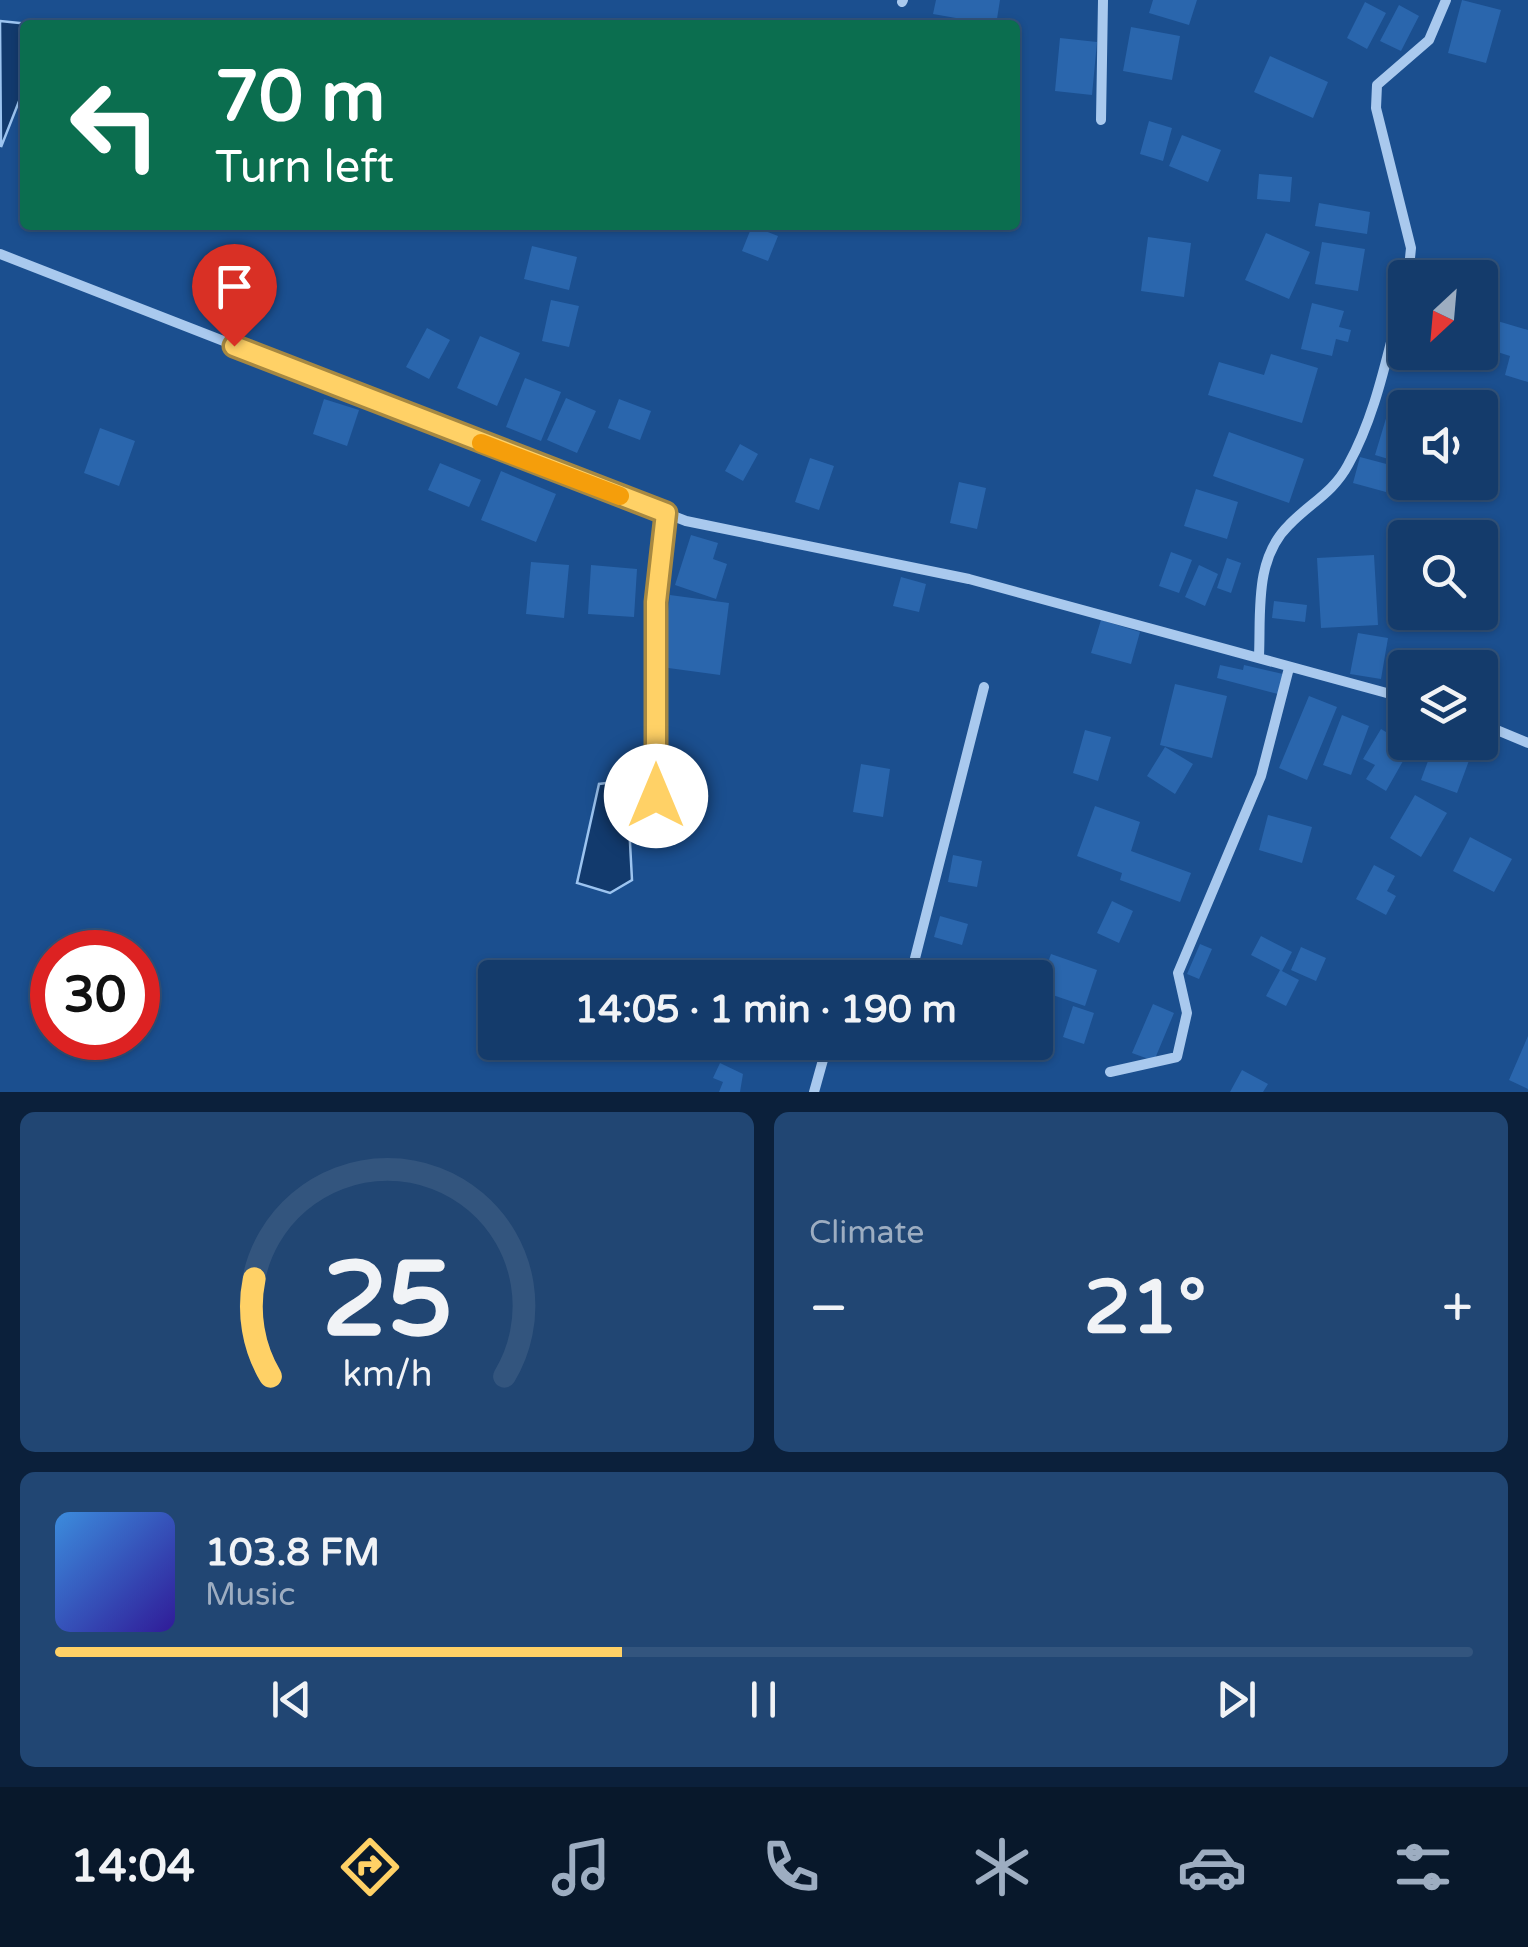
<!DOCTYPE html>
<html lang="en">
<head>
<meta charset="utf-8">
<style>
	:root { --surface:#143b6b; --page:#214673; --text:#f1f3f6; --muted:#9dadc1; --line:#33557e; --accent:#ffd166 }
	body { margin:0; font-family:"Varela Round",sans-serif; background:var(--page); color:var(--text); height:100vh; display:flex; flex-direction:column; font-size:38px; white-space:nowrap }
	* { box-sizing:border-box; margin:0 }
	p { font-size:32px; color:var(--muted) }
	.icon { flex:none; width:55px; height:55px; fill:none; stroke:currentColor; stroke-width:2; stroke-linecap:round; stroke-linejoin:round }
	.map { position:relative; height:1092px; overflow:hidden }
	.panel { display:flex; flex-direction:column; gap:20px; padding:20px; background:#0b203b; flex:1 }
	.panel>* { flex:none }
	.banner { position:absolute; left:20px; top:20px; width:1000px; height:210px; border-radius:10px; box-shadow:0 2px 8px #0004,0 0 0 2px var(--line); background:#0b6e4f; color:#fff; overflow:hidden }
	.needle { width:65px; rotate:206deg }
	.controls { position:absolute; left:1388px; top:260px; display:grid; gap:20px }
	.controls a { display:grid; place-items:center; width:110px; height:110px; border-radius:10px; background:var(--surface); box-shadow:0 2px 8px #0004,0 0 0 2px var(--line); font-size:50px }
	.speed { position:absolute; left:30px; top:930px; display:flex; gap:20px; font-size:50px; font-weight:700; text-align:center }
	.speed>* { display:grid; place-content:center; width:130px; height:130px; border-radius:50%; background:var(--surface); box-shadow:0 2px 8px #0004,0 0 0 2px var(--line); line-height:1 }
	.speed .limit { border:15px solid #d22; background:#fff; color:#111 }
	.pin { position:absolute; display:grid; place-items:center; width:85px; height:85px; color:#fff; margin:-102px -42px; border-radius:50% 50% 50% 0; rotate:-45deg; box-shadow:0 0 10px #0007 }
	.pin .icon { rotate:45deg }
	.me { position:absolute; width:110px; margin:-55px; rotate:0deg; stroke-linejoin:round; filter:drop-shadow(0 0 8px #0008) }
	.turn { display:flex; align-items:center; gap:35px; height:210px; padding:0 30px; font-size:45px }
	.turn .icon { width:130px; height:130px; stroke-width:2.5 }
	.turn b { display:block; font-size:70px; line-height:85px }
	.big { font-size:75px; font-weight:700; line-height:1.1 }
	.panel .widget { flex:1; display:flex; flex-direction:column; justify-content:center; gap:15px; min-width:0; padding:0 35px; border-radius:15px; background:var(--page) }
	.panel .dial { align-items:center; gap:0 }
	.dial svg { height:260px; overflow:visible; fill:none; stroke:var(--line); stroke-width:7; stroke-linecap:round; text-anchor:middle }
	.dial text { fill:var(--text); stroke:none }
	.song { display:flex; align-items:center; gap:30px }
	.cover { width:120px; height:120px; border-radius:15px; background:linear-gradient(135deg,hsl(210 70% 55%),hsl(250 70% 35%)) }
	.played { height:10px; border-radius:5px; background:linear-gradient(90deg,var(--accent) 40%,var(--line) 40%) }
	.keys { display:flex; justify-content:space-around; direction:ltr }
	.heat { display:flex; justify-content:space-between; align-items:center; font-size:55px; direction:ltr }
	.panel .tiles { flex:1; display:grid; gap:20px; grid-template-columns:1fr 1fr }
	.widget:last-child { grid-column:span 2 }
	.trip { position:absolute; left:478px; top:960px; width:575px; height:100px; border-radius:10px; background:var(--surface); box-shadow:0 2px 8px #0004,0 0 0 2px var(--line); font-weight:700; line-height:100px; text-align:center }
	.tabs { display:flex; height:160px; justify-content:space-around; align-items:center; background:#08182b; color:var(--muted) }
	.tabs .icon { width:70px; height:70px }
	.tabs .active { color:var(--accent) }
	.tabs b { font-size:45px; color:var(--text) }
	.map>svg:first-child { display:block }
	.water { fill:#123a6d; stroke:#9cc4f0; stroke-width:2.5 }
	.building { fill:#2a66ad }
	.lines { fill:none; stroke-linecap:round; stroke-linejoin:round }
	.street { stroke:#a9c9ee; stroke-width:10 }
	.route-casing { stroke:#a68842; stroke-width:25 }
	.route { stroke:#ffd166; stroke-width:18 }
	.slow { stroke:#f59e0b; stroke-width:18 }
</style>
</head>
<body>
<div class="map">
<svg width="1528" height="1092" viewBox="0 0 1528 1092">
	<rect width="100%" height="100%" fill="#1b4f8f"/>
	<path class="water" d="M0 21 39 25H25V86L1 147Z
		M623 781 636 784 624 809 629 824 632 880 610 893 577 883 599 784Z"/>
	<path class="building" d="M936 0H1000L996 25 933 14Z
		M1153 0H1197L1189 25 1149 13Z
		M1462 0 1501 10 1486 63 1448 53Z
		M1365 2 1386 13 1367 49 1347 38Z
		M1399 5 1419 16 1401 51 1380 41Z
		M1131 27 1180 36 1172 80 1123 71Z
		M1060 38 1097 42 1092 95 1055 91Z
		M1270 56 1328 82 1313 118 1254 92Z
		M1149 121 1172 128 1163 161 1140 154Z
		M1182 135 1221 150 1208 182 1169 166Z
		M1259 174 1292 177 1290 202 1257 199Z
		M1319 203 1370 212 1367 234 1315 226Z
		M752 226 778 236 768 261 742 251Z
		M1266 233 1310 252 1289 299 1245 280Z
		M1148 237 1191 243 1184 297 1141 291Z
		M1322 242 1365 249 1358 291 1315 284Z
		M532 246 577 257 569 290 524 279Z
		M551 300 579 306 569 347 542 341Z
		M1312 303 1344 311 1339 327 1351 330 1348 342 1336 339 1332 356 1301 349Z
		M1494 320 1528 330V382L1505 375 1510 356 1485 348Z
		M427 328 450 340 429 379 406 367Z
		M480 336 520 353 497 406 457 388Z
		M1271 354 1318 368 1302 423 1208 395 1219 362 1264 375Z
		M525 378 561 392 541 441 506 427Z
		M1394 392 1445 406 1405 408V464L1375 455Z
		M566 398 596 411 577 453 547 440Z
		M324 399 359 410 347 446 313 434Z
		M619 399 651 411 640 440 608 428Z
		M100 428 135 441 119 486 84 473Z
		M1229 432 1304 459 1289 503 1213 476Z
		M740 444 758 454 743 481 725 471Z
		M1360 457 1394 466 1386 492 1353 483Z
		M810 458 834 466 819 510 795 502Z
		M440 463 481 480 469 507 428 490Z
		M501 471 556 494 536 542 481 520Z
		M959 482 986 488 977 529 950 523Z
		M1196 489 1238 502 1227 539 1184 526Z
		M691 535 718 543 713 559 727 564 716 599 675 585Z
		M1171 552 1192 560 1179 593 1159 586Z
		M1374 555 1378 625 1321 628 1317 558Z
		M1227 558 1241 563 1231 593 1217 588Z
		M531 562 569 565 564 618 526 614Z
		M591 565 637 569 634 617 588 614Z
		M1199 565 1218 574 1205 606 1185 597Z
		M901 577 926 584 919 612 893 606Z
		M670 595 729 603 720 675 661 667Z
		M1274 601 1307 605 1305 622 1272 618Z
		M1101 620 1140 632 1131 664 1091 653Z
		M1358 633 1388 638 1381 679 1350 674Z
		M1220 665 1243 670 1244 665 1283 674 1278 694 1217 678Z
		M1175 684 1227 696 1212 758 1160 745Z
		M1309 696 1337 707 1307 780 1279 768Z
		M1342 715 1369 726 1351 775 1323 765Z
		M1381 729 1411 747 1386 791 1366 779 1375 765 1363 759Z
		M1085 730 1111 737 1098 781 1073 773Z
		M1435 742H1462L1474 747 1457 793 1421 780Z
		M1165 747 1193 764 1175 794 1147 776Z
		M861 764 890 769 883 817 853 812Z
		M1415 795 1447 813 1421 857 1390 838Z
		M1095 806 1140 822 1131 851 1191 873 1180 902 1120 880 1122 873 1077 856Z
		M1268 815 1312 827 1302 863 1259 850Z
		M1470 837 1512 859 1494 892 1453 871Z
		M953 855 982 861 977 887 948 882Z
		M1374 865 1395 876 1387 891 1396 896 1386 915 1356 899Z
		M1112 901 1133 911 1119 943 1097 933Z
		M940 916 968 924 962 945 934 937Z
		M1261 936 1292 952 1282 971 1251 955Z
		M1200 944 1212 949 1199 979 1187 974Z
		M1301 947 1326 958 1316 981 1291 970Z
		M1051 954 1097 970 1085 1006 1038 990Z
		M1280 970 1299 980 1286 1006 1266 996Z
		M1153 1004 1174 1013 1154 1061 1132 1053Z
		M1073 1006 1094 1013 1084 1044 1063 1037Z
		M1528 1036V1089L1509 1080Z
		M720 1063 743 1074 740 1092H719L723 1082 713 1078Z
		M1242 1070 1268 1084 1263 1092H1230Z"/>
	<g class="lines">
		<path class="street" d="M902 2 903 0
			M1101 120 1103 0
			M0 254 686 521 969 579 1405 698
			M1408 278 1411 248 1376 108 1377 85 1429 40 1446 0
			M1259 656C1261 612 1254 559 1289 525 1310 503 1333 493 1348 465 1378 411 1388 348 1405 289
			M1480 723 1528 743
			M656 796V603L666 513
			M910 978 984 687
			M1110 1072 1177 1057 1187 1013 1178 973 1261 776 1289 668
			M814 1092 828 1042"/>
	</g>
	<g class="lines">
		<g class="route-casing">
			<path id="route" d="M234 346 666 513 656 602V796"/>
		</g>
		<use href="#route" class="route"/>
		<path class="slow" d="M481 443 620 496"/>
	</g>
</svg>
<div class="controls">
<a><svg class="needle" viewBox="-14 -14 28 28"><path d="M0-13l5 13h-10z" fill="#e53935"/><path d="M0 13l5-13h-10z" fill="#9dadc1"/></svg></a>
<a><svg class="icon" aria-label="sound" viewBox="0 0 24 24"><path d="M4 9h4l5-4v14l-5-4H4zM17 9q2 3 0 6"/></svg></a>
<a><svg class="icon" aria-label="search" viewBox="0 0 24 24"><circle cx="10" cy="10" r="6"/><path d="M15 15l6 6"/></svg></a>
<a><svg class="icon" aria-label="layers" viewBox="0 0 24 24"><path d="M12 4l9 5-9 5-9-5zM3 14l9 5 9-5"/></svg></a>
</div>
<div class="speed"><div class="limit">30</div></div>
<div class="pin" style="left:234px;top:346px;background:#d93025"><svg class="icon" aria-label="arrive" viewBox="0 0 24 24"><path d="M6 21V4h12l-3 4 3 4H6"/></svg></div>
<svg class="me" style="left:656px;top:796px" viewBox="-20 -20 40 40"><circle r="19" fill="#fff"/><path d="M0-13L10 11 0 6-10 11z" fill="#ffd166"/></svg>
<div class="trip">14:05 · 1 min · 190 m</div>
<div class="banner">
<div class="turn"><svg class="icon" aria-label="left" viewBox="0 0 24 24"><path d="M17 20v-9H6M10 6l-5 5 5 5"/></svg><div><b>70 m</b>Turn left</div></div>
</div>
</div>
<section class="panel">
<div class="tiles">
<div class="widget dial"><svg viewBox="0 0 100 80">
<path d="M14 69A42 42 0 1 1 86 69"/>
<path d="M14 69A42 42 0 0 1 9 39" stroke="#ffd166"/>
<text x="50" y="56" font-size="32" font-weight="700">25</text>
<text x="50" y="72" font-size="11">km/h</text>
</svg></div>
<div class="widget"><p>Climate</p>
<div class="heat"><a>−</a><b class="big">21°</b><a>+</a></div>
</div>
<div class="widget">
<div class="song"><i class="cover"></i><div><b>103.8 FM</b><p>Music</p></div></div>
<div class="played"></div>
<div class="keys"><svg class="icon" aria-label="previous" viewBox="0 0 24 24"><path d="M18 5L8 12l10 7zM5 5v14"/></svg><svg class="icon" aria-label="pause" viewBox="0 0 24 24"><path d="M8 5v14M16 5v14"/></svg><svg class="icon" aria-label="next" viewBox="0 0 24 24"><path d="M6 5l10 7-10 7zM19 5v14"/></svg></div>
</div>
</div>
</section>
<nav class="tabs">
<b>14:04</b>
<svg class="icon active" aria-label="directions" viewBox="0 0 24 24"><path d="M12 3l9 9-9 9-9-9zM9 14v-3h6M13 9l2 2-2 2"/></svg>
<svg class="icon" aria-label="music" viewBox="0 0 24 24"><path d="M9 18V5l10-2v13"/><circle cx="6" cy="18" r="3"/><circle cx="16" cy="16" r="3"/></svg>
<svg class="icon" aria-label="phone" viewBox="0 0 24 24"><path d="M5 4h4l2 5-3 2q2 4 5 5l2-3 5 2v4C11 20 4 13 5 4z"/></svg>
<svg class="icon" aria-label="climate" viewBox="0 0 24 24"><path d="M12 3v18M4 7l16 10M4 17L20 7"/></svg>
<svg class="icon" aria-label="car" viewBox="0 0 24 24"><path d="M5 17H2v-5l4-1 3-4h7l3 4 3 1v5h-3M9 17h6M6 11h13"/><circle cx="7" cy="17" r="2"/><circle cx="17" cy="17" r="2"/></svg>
<svg class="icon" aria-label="filters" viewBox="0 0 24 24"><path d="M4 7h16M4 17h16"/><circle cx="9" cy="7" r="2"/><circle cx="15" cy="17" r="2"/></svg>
</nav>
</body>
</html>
